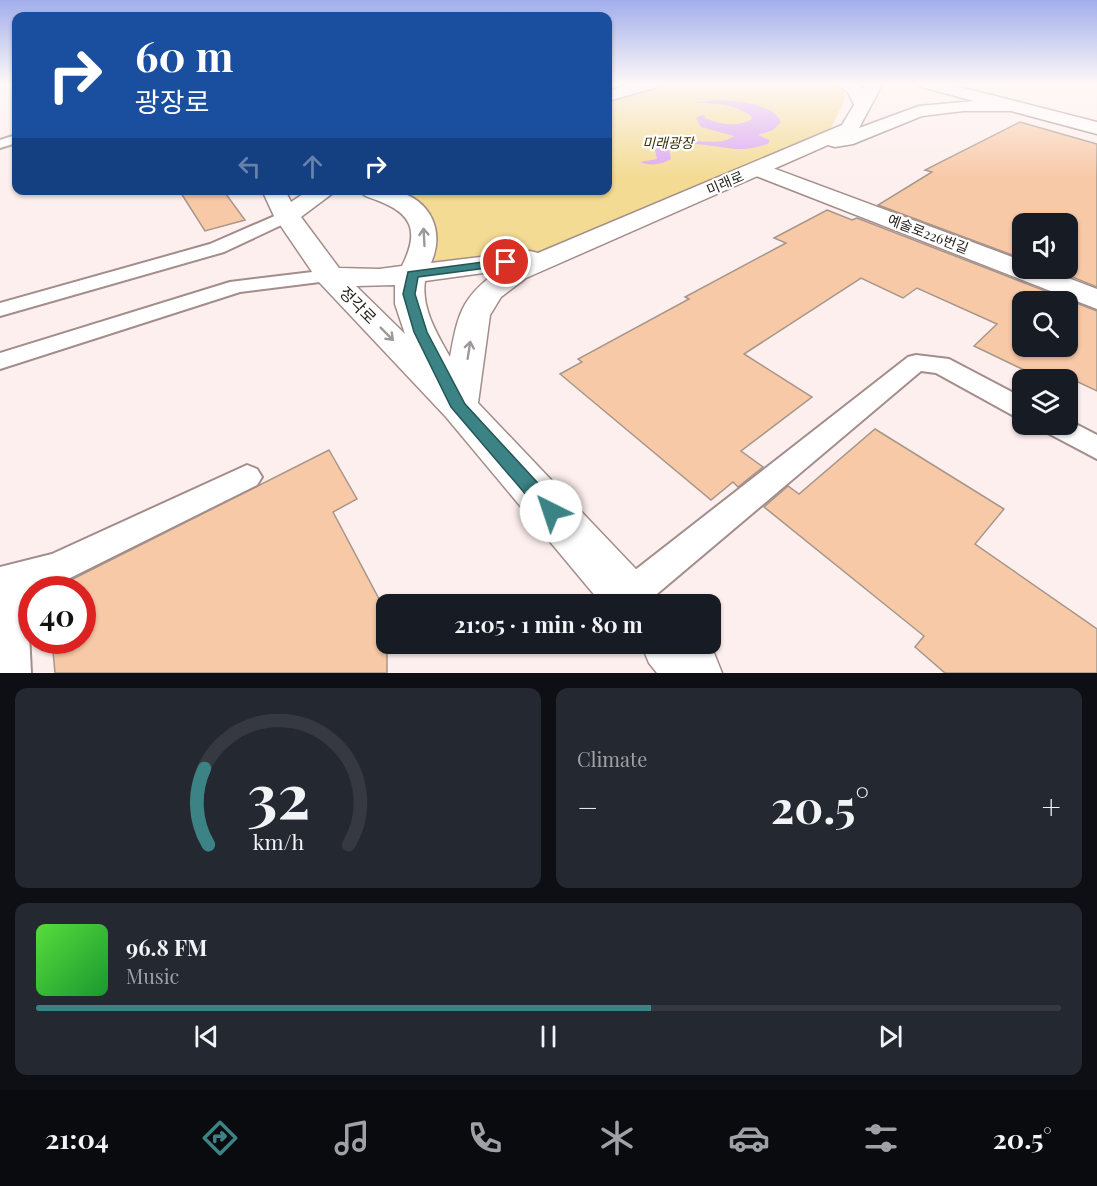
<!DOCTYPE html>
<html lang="en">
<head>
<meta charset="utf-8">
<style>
	:root { --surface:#171b24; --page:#242831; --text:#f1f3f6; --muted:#9ea1a6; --line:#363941; --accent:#3b8384 }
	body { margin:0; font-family:"Playfair Display","Noto Sans KR",serif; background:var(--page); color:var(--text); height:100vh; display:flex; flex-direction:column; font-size:22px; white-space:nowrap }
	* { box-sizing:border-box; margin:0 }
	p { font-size:20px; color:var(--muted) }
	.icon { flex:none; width:33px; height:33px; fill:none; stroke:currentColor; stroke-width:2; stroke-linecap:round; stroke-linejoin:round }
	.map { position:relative; height:673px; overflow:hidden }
	.panel { display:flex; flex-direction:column; gap:15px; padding:15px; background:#0d0f14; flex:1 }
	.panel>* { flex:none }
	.top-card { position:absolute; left:12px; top:12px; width:600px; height:183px; border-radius:12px; box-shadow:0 2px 4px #0004; background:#1a4fa0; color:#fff; overflow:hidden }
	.fabs { position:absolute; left:1012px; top:213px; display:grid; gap:12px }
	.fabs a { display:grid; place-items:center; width:66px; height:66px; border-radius:12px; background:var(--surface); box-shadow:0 2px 4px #0004; font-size:30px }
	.speed { position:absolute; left:18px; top:576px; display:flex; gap:12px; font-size:30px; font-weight:700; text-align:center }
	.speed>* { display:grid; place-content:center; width:78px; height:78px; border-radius:50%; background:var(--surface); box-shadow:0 2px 4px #0004; line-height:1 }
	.speed .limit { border:9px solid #d22; background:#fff; color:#111 }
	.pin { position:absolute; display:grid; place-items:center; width:51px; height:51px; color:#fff; margin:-26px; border:3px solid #fff; border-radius:50%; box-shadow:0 2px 6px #0007 }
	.me { position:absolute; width:66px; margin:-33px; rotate:319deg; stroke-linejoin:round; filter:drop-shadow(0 0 4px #0008) }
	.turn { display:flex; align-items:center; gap:21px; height:126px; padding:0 24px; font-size:27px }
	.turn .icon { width:78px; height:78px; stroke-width:2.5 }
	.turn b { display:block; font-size:42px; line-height:51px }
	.lanes { display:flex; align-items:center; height:57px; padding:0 24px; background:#0003; justify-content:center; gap:30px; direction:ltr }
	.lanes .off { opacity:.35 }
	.big { font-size:45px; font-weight:700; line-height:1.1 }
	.panel .widget { flex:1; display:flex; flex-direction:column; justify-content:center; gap:9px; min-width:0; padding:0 21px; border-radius:12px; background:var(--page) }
	.panel .dial { align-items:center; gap:0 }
	.dial svg { height:156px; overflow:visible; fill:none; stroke:var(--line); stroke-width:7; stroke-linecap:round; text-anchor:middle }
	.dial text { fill:var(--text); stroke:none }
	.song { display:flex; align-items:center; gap:18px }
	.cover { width:72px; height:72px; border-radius:9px; background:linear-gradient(135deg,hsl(110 70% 55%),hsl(130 70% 35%)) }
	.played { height:6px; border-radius:3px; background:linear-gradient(90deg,var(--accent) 60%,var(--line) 60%) }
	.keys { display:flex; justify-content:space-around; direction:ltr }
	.heat { display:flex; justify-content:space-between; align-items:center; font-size:33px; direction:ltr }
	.panel .tiles { flex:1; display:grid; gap:15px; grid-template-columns:1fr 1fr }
	.widget:last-child { grid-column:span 2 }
	.trip { position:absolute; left:376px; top:594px; width:345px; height:60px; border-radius:12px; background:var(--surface); box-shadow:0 2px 4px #0004; font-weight:700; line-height:60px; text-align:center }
	.tabs { display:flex; height:96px; justify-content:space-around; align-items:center; background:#090b0e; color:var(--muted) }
	.tabs .icon { width:42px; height:42px }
	.tabs .active { color:var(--accent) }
	.tabs b { font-size:27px; color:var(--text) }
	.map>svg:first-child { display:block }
	.green { fill:#f3db93 }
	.water { fill:#daa6f1 }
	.building { fill:#f8c9a7; stroke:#a7968a; stroke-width:1.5; fill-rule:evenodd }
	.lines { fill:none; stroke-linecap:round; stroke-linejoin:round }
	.service-casing { stroke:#a38d8b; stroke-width:4 }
	.pedestrian-casing { stroke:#a38d8b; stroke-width:3 }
	.tertiary-casing { stroke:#a38d8b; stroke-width:3 }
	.service { fill:#fff; fill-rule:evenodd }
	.pedestrian { fill:#fff; fill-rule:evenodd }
	.tertiary { fill:#fff; fill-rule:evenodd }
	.oneway { stroke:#9d9999 }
	.route { fill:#3b8384; stroke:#265556; stroke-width:1.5 }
	.labels { text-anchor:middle; stroke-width:4.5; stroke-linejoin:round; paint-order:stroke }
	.far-park-label { font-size:14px; font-style:italic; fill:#3d3208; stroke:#fff }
	.far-street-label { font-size:14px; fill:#251d1c; stroke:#fff }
	.street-label { font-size:16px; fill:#251d1c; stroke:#fff }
</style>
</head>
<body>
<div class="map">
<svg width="1097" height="673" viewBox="0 0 1097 673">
	<rect width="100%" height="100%" fill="#fdefed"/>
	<path class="green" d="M828 83 845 90 844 101 824 142 551 256 412 274 425 229 370 191 608 190V96L654 84Z"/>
	<path class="water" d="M715 100C733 101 773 102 781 122L773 130 758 135 770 140 768 144C760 146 752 149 744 149 722 150 690 137 669 149L671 159C662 165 649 166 640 162L657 159 654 146 659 138C681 136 718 149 734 136L701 127 696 118 704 114 705 118C719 124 738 128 752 119L751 116C734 103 712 103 692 103Z"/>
	<path class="building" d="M1020 122 1097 144V287L1050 268H1068V224H1023V259L878 205 932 172 925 170Z
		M179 190H223L245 220 205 231Z
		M827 210 852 220 857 218 1097 311V391L1076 381 1069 391 1068 380H1045L974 346 997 324 917 288 903 298 861 278 744 354 812 397 741 451 763 467 738 487 733 482 711 500 560 374 582 362 578 359 689 299 685 297 786 243 774 238ZM1023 302H1068V346H1023Z
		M875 429 1004 509 975 544 1097 629V673H945L915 647 924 636 764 507 788 486 799 494Z
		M329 450 357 499 333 512 387 614V673H55L52 640H82V590L47 588 69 581Z"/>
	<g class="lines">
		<g class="service-casing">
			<path id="service" d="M16 135V143L0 148V140Z
				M286 211 292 212 294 216 292 220 224 252 0 316V303L210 244Z
				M329 270 336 272 339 276 336 280 240 292 0 369V353L230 282Z
				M916 355 949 359 1023 398V418L1014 416 936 373 921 371 645 604H614L611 597 616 585 908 357Z
				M1068 420 1097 435V459L1044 431 1040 424H1068Z
				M247 465 257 469 262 477 257 485 68 579 27 592 31 673H0V567L52 554Z"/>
		</g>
		<g class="pedestrian-casing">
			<path id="pedestrian" d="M759 163 1023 261V268H1042L1097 289V309L751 174 748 169 751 164Z"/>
		</g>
		<g class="tertiary-casing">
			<path id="tertiary" d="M635 83H663L661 86 608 101V91Z
				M835 83H856L863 89 867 83H883L859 128 919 106 974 101 918 86 916 83H944L1097 122V134L1011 111H963L922 116 853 144 835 147 828 145 526 278 501 297 490 315 478 403 652 586 659 604H602L446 417 319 282 274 216 262 190H285L291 202 309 190H337L301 217 339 268 379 269 402 266C418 234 415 215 379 201 372 198 363 197 359 190 370 190 385 188 396 191 431 200 445 231 431 263L530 251 538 253 842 125 854 105 848 92ZM498 271C461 298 458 314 450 357 437 334 421 308 425 281ZM395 285V304L405 334 356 286Z
				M641 644H705L714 653 722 673H657L649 663Z"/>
		</g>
		<use href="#service" class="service"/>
		<use href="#pedestrian" class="pedestrian"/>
		<use href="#tertiary" class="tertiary"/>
	</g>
	<defs><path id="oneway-shaft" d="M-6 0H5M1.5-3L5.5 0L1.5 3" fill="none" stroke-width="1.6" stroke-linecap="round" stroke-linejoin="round" transform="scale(1.5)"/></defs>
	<g class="oneway">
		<use href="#oneway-shaft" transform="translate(424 237) rotate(-93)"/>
		<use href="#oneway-shaft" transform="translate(387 334) rotate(45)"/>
		<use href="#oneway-shaft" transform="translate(469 350) rotate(-81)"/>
	</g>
	<linearGradient id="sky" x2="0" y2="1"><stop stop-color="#a2aeec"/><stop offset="0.47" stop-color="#fef8f7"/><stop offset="1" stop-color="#fef8f7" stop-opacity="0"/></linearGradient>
	<rect width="1097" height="178" fill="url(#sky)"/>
	<path class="route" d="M506 259 512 262 510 265 418 277 415 294 427 332 465 404 558 505 560 511 558 517 551 519 545 517 451 407 414 332 403 294 408 272Z"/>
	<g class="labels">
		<g class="far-park-label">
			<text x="668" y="148">미래광장</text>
		</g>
		<g class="far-street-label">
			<text transform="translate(725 183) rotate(-23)" y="5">미래로</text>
			<text transform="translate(928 234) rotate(21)" y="5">예술로226번길</text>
		</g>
		<g class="street-label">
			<text transform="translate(358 305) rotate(45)" y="6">정각로</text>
		</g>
	</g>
</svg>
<div class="fabs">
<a><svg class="icon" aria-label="sound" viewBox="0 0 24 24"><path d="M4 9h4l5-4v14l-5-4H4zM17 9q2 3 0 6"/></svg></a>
<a><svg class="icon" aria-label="search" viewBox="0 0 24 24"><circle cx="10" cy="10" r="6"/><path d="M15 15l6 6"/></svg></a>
<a><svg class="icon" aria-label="layers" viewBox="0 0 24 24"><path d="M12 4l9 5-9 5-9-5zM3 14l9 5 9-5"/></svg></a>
</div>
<div class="speed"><div class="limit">40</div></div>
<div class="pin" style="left:506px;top:262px;background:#d93025"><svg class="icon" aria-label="arrive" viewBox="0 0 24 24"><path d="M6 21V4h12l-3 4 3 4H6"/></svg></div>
<svg class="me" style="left:551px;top:511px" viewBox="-20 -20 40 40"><circle r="19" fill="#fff"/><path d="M0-13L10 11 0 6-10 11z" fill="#3b8384"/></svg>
<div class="trip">21:05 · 1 min · 80 m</div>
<div class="top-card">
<div class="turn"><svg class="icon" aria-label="right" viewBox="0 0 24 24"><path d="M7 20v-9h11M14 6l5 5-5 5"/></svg><div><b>60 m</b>광장로</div></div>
<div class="lanes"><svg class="icon off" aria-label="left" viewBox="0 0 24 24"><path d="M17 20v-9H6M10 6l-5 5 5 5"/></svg><svg class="icon off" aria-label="ahead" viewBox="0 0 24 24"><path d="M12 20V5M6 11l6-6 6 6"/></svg><svg class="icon" aria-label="right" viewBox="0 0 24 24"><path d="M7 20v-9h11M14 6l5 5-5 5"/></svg></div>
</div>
</div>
<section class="panel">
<div class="tiles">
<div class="widget dial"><svg viewBox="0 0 100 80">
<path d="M14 69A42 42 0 1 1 86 69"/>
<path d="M14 69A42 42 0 0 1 12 30" stroke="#3b8384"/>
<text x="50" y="56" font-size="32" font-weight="700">32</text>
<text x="50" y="72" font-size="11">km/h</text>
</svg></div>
<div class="widget"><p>Climate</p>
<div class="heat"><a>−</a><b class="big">20.5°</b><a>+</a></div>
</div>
<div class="widget">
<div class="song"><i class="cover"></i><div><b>96.8 FM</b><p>Music</p></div></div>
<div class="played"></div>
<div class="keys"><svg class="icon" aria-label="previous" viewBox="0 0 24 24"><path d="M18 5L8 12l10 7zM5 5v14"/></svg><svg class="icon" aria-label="pause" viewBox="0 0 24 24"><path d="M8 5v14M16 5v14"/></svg><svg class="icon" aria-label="next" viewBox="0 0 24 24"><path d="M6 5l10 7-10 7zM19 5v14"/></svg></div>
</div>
</div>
</section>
<nav class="tabs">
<b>21:04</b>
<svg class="icon active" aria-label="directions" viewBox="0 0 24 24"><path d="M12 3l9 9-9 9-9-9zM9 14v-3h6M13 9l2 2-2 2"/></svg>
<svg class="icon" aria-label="music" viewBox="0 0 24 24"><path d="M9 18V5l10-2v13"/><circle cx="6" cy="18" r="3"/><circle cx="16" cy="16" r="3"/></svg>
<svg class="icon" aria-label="phone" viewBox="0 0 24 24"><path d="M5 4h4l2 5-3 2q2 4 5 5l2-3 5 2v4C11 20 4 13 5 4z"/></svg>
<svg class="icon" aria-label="climate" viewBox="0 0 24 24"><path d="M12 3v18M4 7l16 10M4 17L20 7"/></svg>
<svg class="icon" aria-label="car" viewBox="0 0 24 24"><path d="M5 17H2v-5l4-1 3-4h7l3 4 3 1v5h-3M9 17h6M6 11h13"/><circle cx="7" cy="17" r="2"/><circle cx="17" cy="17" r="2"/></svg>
<svg class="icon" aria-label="filters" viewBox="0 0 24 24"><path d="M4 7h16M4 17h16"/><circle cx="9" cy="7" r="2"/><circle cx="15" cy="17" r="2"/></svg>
<b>20.5°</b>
</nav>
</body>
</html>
